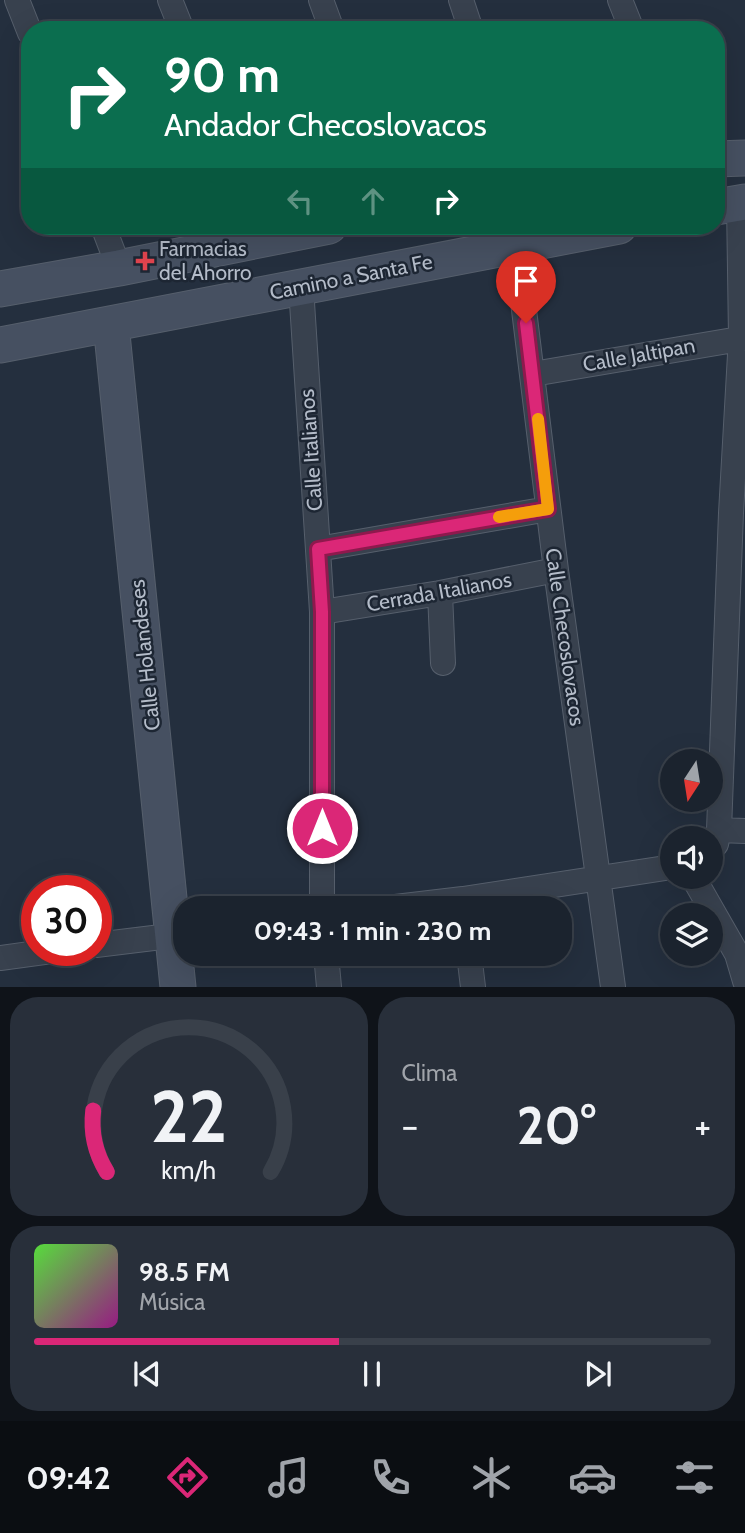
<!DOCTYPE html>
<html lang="es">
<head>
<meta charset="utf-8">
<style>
	:root { --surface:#1b232e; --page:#282f3a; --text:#f1f3f6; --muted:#a0a4aa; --line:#39404a; --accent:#db2777 }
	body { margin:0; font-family:Cabin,sans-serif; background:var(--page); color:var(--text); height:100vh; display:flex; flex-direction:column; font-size:26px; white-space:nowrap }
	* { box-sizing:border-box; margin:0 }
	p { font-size:23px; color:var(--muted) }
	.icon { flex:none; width:38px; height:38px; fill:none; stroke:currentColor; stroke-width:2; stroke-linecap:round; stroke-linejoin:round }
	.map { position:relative; height:987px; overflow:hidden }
	.sheet { display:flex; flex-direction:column; gap:10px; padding:10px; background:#0f1319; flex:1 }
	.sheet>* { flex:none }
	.banner { position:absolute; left:21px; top:21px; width:704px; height:214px; border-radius:28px; box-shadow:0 7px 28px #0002,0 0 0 2px var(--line); background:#0b6e4f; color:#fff; overflow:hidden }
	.needle { width:46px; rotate:192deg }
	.controls { position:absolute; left:660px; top:749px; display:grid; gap:14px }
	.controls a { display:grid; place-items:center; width:63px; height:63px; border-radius:50%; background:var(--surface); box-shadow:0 7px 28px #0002,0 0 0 2px var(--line); font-size:35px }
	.speed { position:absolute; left:21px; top:875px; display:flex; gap:14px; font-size:35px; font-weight:700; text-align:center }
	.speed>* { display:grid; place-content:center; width:91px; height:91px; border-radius:50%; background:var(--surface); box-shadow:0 7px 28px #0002,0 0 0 2px var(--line); line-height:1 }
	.speed .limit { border:10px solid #d22; background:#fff; color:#111 }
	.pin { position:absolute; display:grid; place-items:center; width:60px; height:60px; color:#fff; margin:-72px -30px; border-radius:50% 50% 50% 0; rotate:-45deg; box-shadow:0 0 7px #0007 }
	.pin .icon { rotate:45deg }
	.me { position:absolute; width:77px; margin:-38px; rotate:0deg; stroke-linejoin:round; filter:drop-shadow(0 0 5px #0008) }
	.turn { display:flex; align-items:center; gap:24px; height:147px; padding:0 28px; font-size:32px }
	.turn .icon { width:91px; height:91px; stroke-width:2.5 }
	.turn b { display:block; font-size:49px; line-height:60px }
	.lanes { display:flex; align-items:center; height:66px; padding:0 28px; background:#0003; justify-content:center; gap:35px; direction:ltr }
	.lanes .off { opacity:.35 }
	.big { font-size:52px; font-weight:700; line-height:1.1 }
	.sheet .tile { flex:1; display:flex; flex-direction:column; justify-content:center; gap:10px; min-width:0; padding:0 24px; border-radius:28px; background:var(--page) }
	.sheet .dial { align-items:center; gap:0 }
	.dial svg { height:182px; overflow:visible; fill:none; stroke:var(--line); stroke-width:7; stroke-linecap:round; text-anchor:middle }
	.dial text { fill:var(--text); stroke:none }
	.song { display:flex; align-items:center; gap:21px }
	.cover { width:84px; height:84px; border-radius:10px; background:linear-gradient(135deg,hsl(110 70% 55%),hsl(310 70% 35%)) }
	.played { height:7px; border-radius:4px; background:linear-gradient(90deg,var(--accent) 45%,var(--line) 45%) }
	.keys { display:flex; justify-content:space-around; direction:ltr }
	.heat { display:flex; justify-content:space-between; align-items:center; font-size:38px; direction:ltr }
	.sheet .tiles { flex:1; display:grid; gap:10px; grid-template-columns:1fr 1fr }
	.tile:last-child { grid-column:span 2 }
	.trip { position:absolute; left:173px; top:896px; width:399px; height:70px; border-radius:28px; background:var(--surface); box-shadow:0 7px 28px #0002,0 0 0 2px var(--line); font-weight:700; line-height:70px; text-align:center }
	.tabs { display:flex; height:112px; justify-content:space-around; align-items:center; background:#0b0e12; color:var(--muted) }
	.tabs .icon { width:49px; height:49px }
	.tabs .current { color:var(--accent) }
	.tabs b { font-size:32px; color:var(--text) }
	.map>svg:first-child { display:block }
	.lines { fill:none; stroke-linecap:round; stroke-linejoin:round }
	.street-casing { stroke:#565f6c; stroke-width:26 }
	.secondary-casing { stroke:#565f6c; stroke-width:37 }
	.street { stroke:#38414e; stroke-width:24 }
	.secondary { stroke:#465061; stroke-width:35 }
	.route-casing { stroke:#8e194d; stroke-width:18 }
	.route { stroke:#db2777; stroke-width:12 }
	.slow { stroke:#f59e0b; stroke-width:12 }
	.health-dot { fill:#e0444e; stroke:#1d2633; stroke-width:2.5 }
	.labels { text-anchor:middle; stroke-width:5; stroke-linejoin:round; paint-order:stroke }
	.poi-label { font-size:21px; fill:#b4bcc9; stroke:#1d2633; text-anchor:start }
	.street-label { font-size:21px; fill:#b4bcc9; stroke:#1d2633 }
</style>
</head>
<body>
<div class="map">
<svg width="745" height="987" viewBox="0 0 745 987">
	<rect width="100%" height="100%" fill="#242f3e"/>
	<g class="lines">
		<g class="street-casing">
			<path id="street" d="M17 0 30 33
				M170 0 182 30
				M321 0 332 30
				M461 0 471 30
				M620 0 632 30
				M103 226 119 268
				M516 245 556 570 613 987
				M301 287 322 612V908
				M533 374 745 338
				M318 549 548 509
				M440 593 443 663
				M322 612 440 593 556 570
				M719 830 745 831
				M710 851 716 844 719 830 731 513 741 337 739 203
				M693 877 737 954 745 981
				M387 908 463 899 672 867
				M96 945 186 934
				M326 954 329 987
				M469 954 473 987
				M0 958 59 950"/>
		</g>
		<g class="secondary-casing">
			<path id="secondary" d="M716 159 745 158
				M716 207 745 202
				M0 289 119 268 329 226
				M111 324 178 987
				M0 345 619 226"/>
		</g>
		<use href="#street" class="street"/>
		<use href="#secondary" class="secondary"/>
	</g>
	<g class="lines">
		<g class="route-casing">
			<path id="route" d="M322 828V612L318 549 548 509 526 323"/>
		</g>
		<use href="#route" class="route"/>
		<path class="slow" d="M499 517 548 509 538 419"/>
	</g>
	<path class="health-dot" d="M141.5 250.5h7v7h7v7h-7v7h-7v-7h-7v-7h7z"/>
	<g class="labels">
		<g class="poi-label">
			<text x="159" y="256">Farmacias<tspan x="159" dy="24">del Ahorro</tspan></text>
		</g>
		<g class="street-label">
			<text transform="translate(351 277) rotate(-11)" y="7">Camino a Santa Fe</text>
			<text transform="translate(639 355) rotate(-10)" y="7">Calle Jaltipan</text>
			<text transform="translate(311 450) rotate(-94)" y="7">Calle Italianos</text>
			<text transform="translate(439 592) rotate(-10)" y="7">Cerrada Italianos</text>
			<text transform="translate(565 637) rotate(82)" y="7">Calle Checoslovacos</text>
			<text transform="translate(145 655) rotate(-96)" y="7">Calle Holandeses</text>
		</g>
	</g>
</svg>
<div class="controls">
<a><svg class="needle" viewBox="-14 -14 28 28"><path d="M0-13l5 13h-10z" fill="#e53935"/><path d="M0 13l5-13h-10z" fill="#a0a4aa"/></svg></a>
<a><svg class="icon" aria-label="sound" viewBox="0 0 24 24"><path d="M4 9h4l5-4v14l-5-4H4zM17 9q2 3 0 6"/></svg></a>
<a><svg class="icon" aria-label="layers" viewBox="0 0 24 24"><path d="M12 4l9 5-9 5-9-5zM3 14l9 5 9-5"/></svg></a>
</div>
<div class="speed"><div class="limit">30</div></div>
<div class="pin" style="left:526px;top:323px;background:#d93025"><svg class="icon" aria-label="arrive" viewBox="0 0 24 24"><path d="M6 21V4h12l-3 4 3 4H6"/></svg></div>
<svg class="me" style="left:322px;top:828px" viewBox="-20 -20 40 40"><circle r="17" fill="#db2777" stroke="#fff" stroke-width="3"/><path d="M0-11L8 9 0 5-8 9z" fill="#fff"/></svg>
<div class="trip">09:43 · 1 min · 230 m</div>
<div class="banner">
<div class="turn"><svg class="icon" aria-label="right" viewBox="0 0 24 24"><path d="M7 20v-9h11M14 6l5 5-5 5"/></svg><div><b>90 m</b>Andador Checoslovacos</div></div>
<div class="lanes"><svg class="icon off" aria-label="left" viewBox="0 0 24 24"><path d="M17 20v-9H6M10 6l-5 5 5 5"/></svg><svg class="icon off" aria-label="ahead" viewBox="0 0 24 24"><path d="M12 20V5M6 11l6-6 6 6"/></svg><svg class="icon" aria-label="right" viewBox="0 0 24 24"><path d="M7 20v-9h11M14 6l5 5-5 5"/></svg></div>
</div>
</div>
<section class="sheet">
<div class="tiles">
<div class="tile dial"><svg viewBox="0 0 100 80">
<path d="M14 69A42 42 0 1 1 86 69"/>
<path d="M14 69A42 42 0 0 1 8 42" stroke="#db2777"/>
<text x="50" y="56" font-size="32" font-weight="700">22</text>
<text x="50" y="72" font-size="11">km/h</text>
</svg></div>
<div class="tile"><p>Clima</p>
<div class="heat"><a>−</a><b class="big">20°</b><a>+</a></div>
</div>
<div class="tile">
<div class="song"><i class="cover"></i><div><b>98.5 FM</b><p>Música</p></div></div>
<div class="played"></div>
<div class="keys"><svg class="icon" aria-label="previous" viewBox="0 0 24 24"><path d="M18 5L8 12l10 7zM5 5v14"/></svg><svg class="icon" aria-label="pause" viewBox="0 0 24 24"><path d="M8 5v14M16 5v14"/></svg><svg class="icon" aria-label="next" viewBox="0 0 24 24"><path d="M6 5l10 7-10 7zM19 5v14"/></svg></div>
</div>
</div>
</section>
<nav class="tabs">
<b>09:42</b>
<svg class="icon current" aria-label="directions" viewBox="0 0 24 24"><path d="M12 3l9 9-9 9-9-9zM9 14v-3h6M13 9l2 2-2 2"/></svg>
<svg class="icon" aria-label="music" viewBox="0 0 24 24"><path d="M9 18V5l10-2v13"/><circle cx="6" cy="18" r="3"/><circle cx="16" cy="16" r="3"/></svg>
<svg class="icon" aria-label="phone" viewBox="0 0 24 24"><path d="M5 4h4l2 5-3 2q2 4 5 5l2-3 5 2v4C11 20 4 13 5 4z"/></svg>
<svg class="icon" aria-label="climate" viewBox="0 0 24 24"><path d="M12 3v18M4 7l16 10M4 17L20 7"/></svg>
<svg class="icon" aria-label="car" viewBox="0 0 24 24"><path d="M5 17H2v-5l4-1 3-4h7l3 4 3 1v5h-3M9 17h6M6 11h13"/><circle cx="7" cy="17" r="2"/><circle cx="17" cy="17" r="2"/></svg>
<svg class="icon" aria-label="filters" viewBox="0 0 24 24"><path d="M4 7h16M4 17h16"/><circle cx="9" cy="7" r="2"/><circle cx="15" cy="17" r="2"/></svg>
</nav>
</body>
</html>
